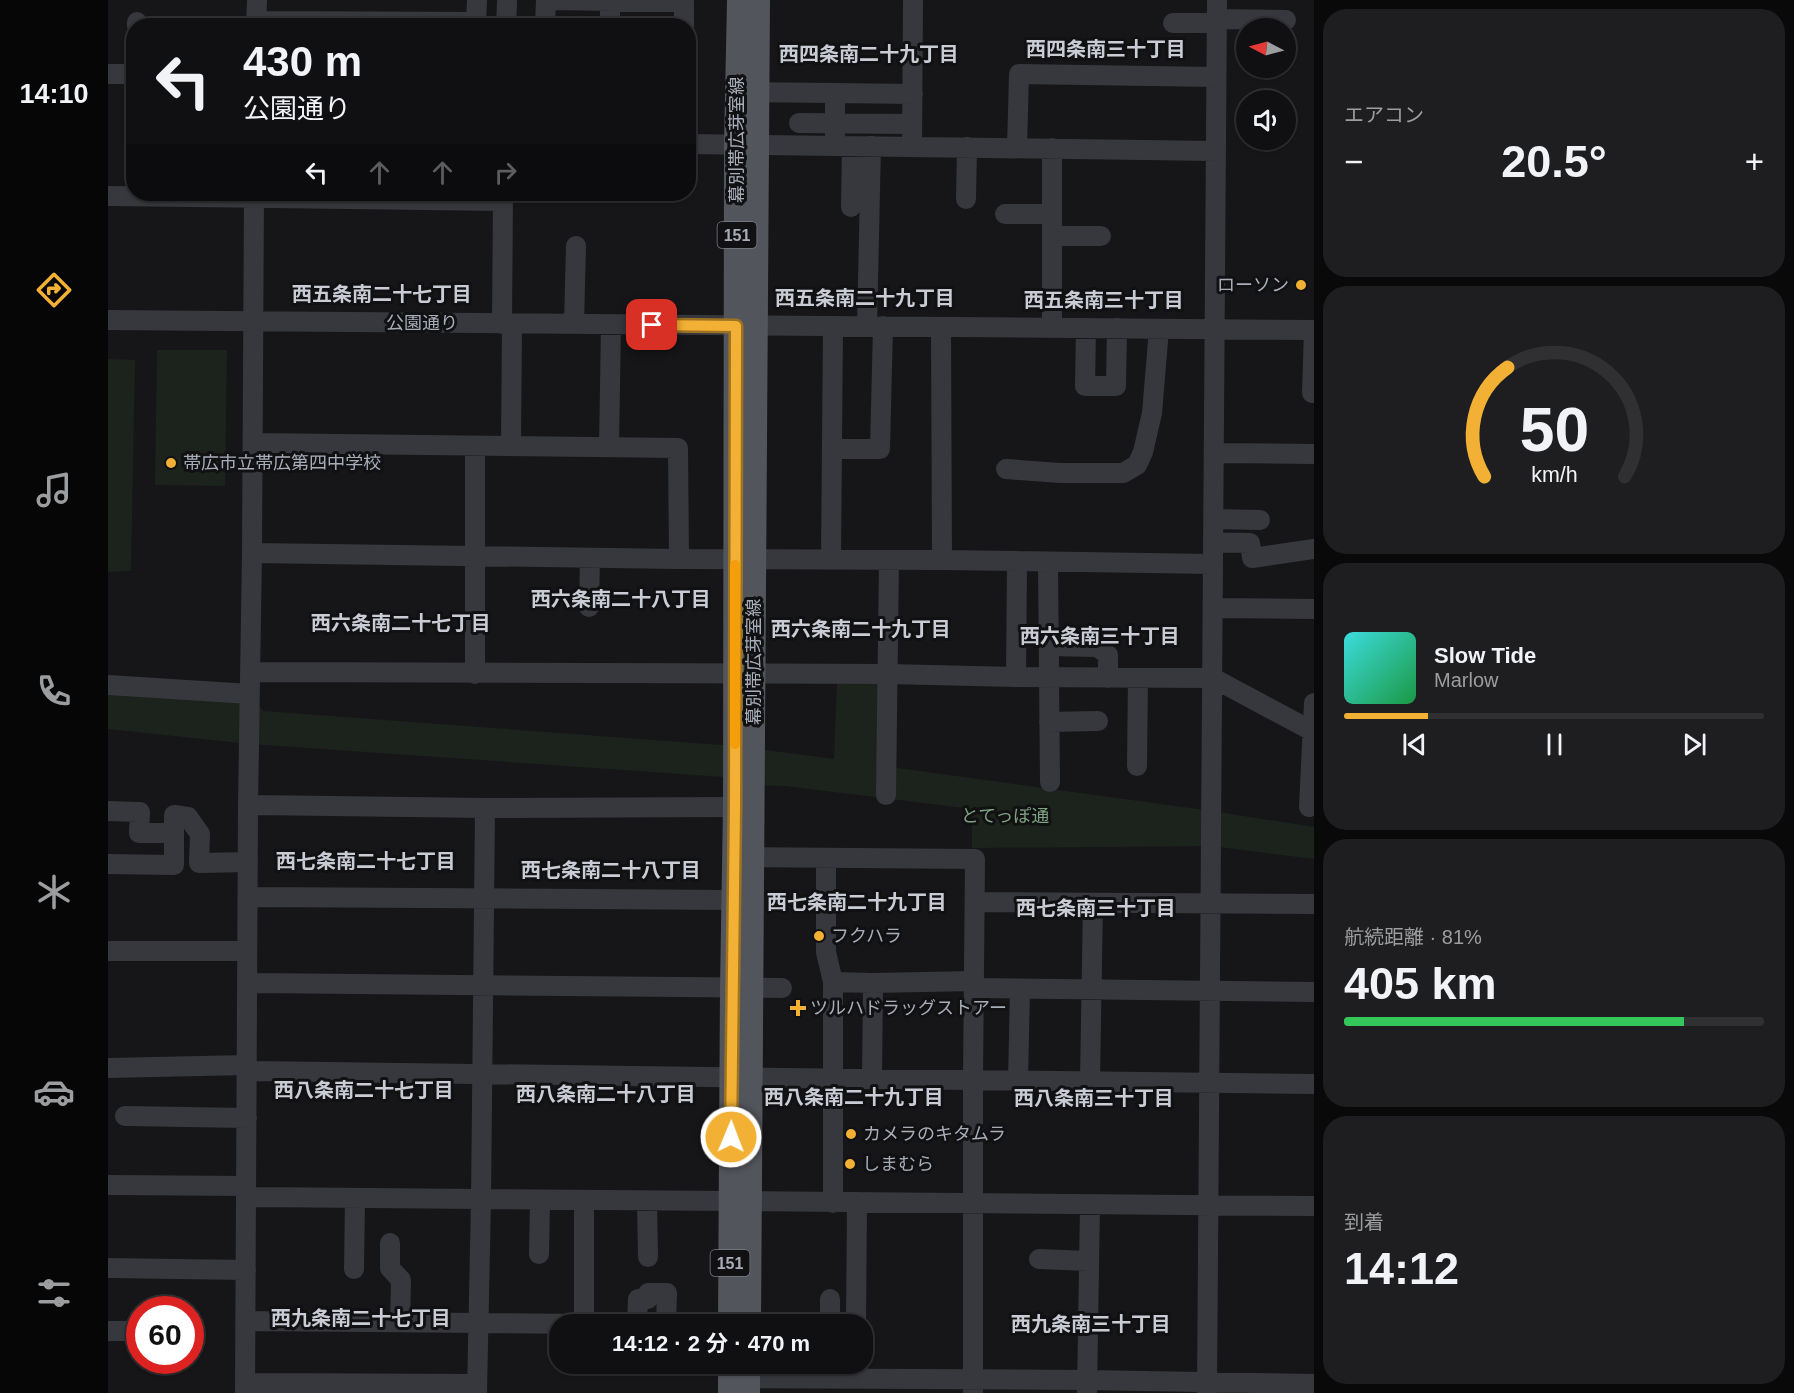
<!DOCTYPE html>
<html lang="ja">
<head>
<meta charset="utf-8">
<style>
	:root { --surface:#101012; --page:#1e1e20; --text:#f1f3f6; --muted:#9c9d9f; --line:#303032; --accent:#f2b134 }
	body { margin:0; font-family:Arial,"Noto Sans JP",sans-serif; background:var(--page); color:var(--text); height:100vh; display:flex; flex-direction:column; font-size:22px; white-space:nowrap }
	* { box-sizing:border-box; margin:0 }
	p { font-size:20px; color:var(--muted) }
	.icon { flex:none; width:33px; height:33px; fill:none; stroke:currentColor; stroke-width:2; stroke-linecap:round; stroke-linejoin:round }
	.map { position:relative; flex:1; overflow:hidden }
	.details { display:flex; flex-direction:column; gap:9px; padding:9px; background:#09090a; width:480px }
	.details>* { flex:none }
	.hud { position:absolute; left:18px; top:18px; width:570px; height:183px; border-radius:24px; box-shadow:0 2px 4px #0004,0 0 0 2px var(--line); background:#101012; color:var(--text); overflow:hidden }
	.needle { width:39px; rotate:276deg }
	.buttons { position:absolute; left:1128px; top:18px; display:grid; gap:12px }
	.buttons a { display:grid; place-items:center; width:60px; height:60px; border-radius:50%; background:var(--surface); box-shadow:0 2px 4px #0004,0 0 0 2px var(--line); font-size:30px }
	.speed { position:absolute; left:18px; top:1296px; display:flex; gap:12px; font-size:30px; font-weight:700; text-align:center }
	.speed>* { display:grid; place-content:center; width:78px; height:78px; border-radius:50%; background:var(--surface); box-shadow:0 2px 4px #0004,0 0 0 2px var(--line); line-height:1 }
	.speed .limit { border:9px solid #d22; background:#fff; color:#111 }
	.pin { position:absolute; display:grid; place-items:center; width:51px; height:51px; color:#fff; margin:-26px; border-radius:12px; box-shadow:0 3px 9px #0006 }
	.me { position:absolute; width:66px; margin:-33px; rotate:1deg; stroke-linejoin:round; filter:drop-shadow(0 0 4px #0008) }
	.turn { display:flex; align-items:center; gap:21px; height:126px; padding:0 18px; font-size:27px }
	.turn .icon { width:78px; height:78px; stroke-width:2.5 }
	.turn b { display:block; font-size:42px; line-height:51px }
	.lanes { display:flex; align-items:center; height:57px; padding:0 18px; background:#0003; justify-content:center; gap:30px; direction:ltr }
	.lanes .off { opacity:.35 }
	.big { font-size:45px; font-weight:700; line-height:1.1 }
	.details .widget { flex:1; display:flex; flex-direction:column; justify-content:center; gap:9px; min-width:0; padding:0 21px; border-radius:24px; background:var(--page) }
	.details .dial { align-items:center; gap:0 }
	.dial svg { height:156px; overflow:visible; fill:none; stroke:var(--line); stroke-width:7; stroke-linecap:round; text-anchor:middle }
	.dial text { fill:var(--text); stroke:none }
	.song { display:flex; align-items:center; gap:18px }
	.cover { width:72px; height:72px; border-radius:9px; background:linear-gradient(135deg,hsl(180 70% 55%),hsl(140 70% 35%)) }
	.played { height:6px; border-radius:3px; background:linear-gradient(90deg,var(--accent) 20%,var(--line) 20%) }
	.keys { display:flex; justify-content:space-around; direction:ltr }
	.heat { display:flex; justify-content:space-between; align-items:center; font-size:33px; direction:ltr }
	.charge { height:9px; border-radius:4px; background:linear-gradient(90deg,#34c759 81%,var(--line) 0) }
	.trip { position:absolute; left:441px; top:1314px; width:324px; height:60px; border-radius:24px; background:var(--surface); box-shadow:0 2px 4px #0004,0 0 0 2px var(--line); font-weight:700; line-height:60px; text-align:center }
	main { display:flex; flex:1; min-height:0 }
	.tab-bar { display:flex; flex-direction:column; width:108px; justify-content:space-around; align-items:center; background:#060607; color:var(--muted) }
	.tab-bar .icon { width:42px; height:42px }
	.tab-bar .active { color:var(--accent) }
	.tab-bar b { font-size:27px; color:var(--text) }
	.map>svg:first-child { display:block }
	.green { fill:#1c231d }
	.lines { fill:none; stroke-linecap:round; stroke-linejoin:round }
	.minor { stroke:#37383d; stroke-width:20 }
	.major { stroke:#53555c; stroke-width:24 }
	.route-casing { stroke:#9d7322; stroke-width:15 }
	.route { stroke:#f2b134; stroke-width:10 }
	.slow { stroke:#f59e0b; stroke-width:10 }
	.poi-dot { fill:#f2b134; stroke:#111113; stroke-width:2 }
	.labels { text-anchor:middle; stroke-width:6; stroke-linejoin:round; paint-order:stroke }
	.shield { fill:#111113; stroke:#7b7e86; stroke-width:1.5 }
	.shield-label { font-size:16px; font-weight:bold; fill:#a8adb8 }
	.street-label { font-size:18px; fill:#a8adb8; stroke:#111113 }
	.poi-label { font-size:18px; fill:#a8adb8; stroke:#111113; text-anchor:start }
	.park-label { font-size:18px; fill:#7fa381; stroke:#111113 }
	.neighbourhood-label { font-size:20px; font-weight:bold; fill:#c9ccd4; stroke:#111113 }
</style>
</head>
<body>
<main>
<nav class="tab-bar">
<b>14:10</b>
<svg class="icon active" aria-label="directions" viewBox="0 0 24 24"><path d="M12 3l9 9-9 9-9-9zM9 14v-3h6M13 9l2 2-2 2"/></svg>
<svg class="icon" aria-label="music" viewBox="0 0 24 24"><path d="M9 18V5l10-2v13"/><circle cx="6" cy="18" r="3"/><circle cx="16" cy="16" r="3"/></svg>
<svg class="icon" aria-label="phone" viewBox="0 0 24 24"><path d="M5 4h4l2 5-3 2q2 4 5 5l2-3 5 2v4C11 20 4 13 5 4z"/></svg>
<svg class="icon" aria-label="climate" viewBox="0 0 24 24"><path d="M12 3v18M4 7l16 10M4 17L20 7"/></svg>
<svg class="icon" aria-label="car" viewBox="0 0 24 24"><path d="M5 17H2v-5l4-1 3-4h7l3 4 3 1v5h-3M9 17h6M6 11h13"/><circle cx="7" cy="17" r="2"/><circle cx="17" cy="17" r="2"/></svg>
<svg class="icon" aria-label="filters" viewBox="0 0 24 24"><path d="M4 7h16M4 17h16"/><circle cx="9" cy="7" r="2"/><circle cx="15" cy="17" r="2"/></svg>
</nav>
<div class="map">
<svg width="1206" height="1393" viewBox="0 0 1206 1393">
	<rect width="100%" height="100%" fill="#161618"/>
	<path class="green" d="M49 350H119L117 486 47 485Z
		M0 359 27 360 23 571 0 572Z
		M729 683 777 684 775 766 1104 811 1206 827V859L1103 846 864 848V809L677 786 628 785 616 777 142 744 0 729V685L142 694 155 711 627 746 726 759Z"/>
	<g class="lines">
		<path class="minor" d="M438 0 576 2V26
			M1109 19 1178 20
			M149 21 368 22 369 0
			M1065 23H1109
			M29 26V22
			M148 26 149 0
			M398 26 399 2
			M437 26 438 0
			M502 26V2
			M0 74H26
			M636 92 727 93V146
			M727 93 805 94
			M691 123 804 124
			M580 144 1108 151
			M804 147 805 0
			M909 148 911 74 1108 77
			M944 148V328
			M0 196 395 201
			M858 199 859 147
			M743 207 744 146
			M897 214H944
			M944 236H993
			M0 320 1206 330
			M394 324 395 194
			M466 324 468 246
			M759 326 763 146
			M833 327 834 560
			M978 328 977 386H1008L1009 328
			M1204 393 1206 330
			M145 443 570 448 571 559
			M403 446 404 324
			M501 448 503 324
			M724 449H772L775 326
			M1107 453 1206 454
			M898 469 952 473H1015L1029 465 1035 452 1044 413 1051 329
			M1106 519 1152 520
			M1105 542 1142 543 1144 558 1206 549
			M144 553 571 559 834 560 1105 564
			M723 560 725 326
			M940 562 942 782
			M481 607 482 558
			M1105 608 1206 609
			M941 646 989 647 1000 655V678
			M142 672 780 674 908 677 1105 678 1206 732
			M367 674V446
			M908 677 909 561
			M0 685 142 694
			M941 722 990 721
			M1029 766 1030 678
			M778 795 781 560
			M140 805 377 808 627 807
			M1201 807 1206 703
			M0 811 32 812 31 833H66
			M630 857 867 859 865 1079V1393
			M718 858V952L725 982V1203
			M0 864 66 865V815L80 817 92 834 91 863 140 862
			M140 897 626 900
			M867 902 1206 904
			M0 951H139
			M725 982 765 983
			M139 983 674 988
			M866 988 1206 992
			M0 1068 139 1065
			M139 1071C495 1078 850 1078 1206 1084
			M764 1078 765 983 866 981
			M910 1080 912 989
			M982 1081 985 903
			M17 1116 139 1118
			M0 1185 138 1186
			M138 1197 1206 1206
			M539 1201 540 1257
			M282 1243V1268L293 1280 292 1323
			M431 1254 432 1200
			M931 1259 981 1261
			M0 1268 138 1270
			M246 1269 247 1198
			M138 1321 472 1324
			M476 1324V1201
			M477 1324H572
			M529 1324 530 1299H540V1293H559L558 1323
			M722 1324V1299
			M748 1324 749 1202
			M0 1331H32
			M627 1378 979 1380 1206 1384
			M137 1383 369 1384
			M137 1393 140 805 144 553 146 194
			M369 1393 373 1200 377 808
			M979 1393 982 1205
			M1099 1393 1109 0"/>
		<path class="major" d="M622 1324 624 987 627 807 628 145 631 0
			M641 1324 650 0
			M622 1393V1364
			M640 1393V1364"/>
	</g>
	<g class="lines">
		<g class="route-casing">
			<path id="route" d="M544 325 628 326 627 807 623 1137"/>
		</g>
		<use href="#route" class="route"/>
		<path class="slow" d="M627 744V565"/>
	</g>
	<g class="poi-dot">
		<circle cx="1193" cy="285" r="6"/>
		<circle cx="63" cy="463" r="6"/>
		<circle cx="711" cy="936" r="6"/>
		<path d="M687 999h6v6h6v6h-6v6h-6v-6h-6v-6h6z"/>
		<circle cx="743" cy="1134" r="6"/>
		<circle cx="742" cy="1164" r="6"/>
	</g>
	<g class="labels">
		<g class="shield">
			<rect x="609.5" y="222" width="39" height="26" rx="4.5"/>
			<rect x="602.5" y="1250" width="39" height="26" rx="4.5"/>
		</g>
		<g class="shield-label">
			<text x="629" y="241">151</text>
			<text x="622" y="1269">151</text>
		</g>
		<g class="street-label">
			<text transform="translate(629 140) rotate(-90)" y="6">幕別帯広芽室線</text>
			<text x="314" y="329">公園通り</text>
			<text transform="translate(646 662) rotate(-90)" y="6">幕別帯広芽室線</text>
		</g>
		<g class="poi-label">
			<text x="1181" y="291" text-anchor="end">ローソン</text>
			<text x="75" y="469">帯広市立帯広第四中学校</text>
			<text x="723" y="942">フクハラ</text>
			<text x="702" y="1014">ツルハドラッグストアー</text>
			<text x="755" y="1140">カメラのキタムラ</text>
			<text x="754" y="1170">しまむら</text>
		</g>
		<g class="park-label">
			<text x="897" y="822">とてっぽ通</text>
		</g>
		<g class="neighbourhood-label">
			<text x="998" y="56">西四条南三十丁目</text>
			<text x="761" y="61">西四条南二十九丁目</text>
			<text x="274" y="301">西五条南二十七丁目</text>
			<text x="757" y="305">西五条南二十九丁目</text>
			<text x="996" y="307">西五条南三十丁目</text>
			<text x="513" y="606">西六条南二十八丁目</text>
			<text x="293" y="630">西六条南二十七丁目</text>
			<text x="753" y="636">西六条南二十九丁目</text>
			<text x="992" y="643">西六条南三十丁目</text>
			<text x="258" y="868">西七条南二十七丁目</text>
			<text x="503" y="877">西七条南二十八丁目</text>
			<text x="749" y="909">西七条南二十九丁目</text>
			<text x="988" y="915">西七条南三十丁目</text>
			<text x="256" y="1097">西八条南二十七丁目</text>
			<text x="498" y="1101">西八条南二十八丁目</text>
			<text x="746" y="1104">西八条南二十九丁目</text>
			<text x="986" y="1105">西八条南三十丁目</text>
			<text x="253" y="1325">西九条南二十七丁目</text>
			<text x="983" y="1331">西九条南三十丁目</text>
		</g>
	</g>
</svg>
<div class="buttons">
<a><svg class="needle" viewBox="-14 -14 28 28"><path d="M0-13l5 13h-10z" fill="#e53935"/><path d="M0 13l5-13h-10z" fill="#9c9d9f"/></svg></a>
<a><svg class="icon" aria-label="sound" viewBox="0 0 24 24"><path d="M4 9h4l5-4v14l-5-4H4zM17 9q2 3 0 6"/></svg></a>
</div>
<div class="speed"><div class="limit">60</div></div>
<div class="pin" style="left:544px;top:325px;background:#d93025"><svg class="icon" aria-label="arrive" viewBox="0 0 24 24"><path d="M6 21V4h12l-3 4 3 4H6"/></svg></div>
<svg class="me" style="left:623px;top:1137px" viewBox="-20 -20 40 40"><circle r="17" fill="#f2b134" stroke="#fff" stroke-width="3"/><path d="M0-11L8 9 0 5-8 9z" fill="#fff"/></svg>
<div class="trip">14:12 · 2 分 · 470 m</div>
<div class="hud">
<div class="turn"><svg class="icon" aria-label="left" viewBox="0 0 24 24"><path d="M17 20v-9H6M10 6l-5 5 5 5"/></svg><div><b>430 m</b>公園通り</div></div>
<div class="lanes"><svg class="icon" aria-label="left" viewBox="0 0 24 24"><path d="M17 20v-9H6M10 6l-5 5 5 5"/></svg><svg class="icon off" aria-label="ahead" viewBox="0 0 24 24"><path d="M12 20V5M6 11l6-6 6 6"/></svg><svg class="icon off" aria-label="ahead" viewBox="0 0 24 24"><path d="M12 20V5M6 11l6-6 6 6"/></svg><svg class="icon off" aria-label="right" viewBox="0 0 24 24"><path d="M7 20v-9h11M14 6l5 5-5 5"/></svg></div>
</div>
</div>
<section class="details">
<div class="widget"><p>エアコン</p>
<div class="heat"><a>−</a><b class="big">20.5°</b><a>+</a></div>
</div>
<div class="widget dial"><svg viewBox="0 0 100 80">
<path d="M14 69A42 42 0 1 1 86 69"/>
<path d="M14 69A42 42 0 0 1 26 13" stroke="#f2b134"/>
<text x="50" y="56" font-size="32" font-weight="700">50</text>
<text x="50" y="72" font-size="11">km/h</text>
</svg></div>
<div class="widget">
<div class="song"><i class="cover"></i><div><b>Slow Tide</b><p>Marlow</p></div></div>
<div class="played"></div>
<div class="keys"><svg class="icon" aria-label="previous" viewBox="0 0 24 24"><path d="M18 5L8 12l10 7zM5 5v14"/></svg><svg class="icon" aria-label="pause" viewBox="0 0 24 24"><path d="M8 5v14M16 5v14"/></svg><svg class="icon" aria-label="next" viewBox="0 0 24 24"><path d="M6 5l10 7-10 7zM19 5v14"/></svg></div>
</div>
<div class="widget"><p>航続距離 · 81%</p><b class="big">405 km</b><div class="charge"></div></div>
<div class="widget"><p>到着</p><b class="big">14:12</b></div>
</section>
</main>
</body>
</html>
